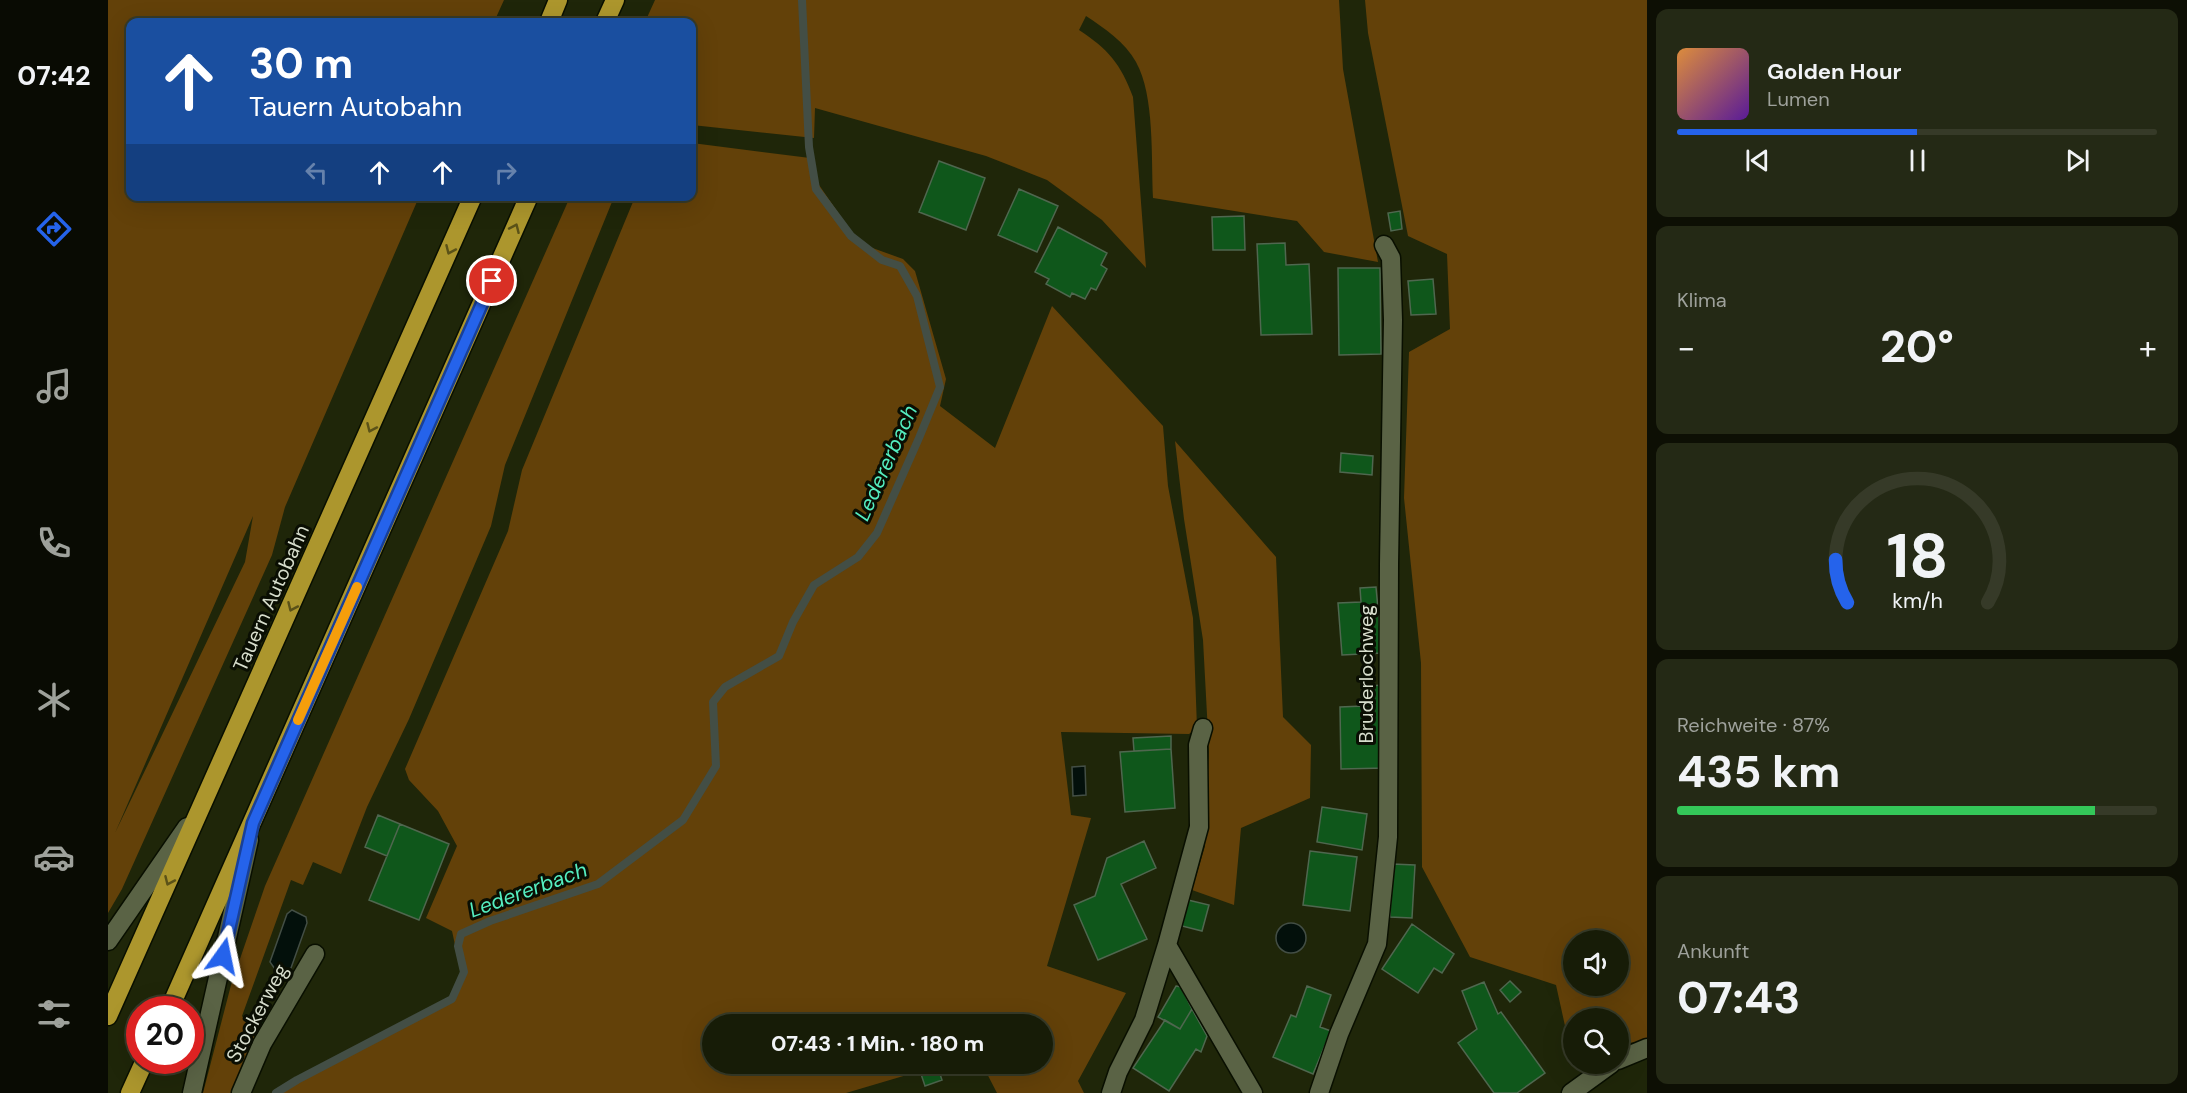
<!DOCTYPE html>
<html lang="de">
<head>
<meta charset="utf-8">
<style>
	:root { --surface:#171c07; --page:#242915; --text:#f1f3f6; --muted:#9ea19b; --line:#363a28; --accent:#2563eb }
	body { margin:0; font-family:"DM Sans",sans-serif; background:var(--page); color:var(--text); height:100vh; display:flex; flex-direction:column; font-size:22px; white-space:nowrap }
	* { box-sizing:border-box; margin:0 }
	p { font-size:20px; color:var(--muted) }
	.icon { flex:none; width:33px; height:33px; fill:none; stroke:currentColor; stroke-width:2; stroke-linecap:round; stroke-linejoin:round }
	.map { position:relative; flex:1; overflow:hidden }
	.side { display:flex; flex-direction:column; gap:9px; padding:9px; background:#0d0f04; width:540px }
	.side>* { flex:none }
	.banner { position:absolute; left:18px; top:18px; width:570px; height:183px; border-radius:12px; box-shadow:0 6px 24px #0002,0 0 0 2px var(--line); background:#1a4fa0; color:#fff; overflow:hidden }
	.buttons { position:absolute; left:1455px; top:930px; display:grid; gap:12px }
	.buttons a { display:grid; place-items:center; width:66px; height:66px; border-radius:50%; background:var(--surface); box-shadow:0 6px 24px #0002,0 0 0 2px var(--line); font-size:30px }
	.speed { position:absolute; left:18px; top:996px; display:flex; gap:12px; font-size:30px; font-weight:700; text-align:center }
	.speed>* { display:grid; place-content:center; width:78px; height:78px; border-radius:50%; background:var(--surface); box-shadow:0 6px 24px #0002,0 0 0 2px var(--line); line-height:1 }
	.speed .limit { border:9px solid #d22; background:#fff; color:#111 }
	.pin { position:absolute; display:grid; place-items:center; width:51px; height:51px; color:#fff; margin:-26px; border:3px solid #fff; border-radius:50%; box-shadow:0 2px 6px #0007 }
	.me { position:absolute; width:66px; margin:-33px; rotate:12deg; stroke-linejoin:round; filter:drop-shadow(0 0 4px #0008) }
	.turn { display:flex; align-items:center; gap:21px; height:126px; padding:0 24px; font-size:27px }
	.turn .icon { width:78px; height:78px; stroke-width:2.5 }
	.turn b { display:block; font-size:42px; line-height:51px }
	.lanes { display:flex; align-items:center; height:57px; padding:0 24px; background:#0003; justify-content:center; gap:30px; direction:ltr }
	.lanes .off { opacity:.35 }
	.big { font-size:45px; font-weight:700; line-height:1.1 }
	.side .widget { flex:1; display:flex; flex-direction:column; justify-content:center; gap:9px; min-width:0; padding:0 21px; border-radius:12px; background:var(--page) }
	.side .dial { align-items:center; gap:0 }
	.dial svg { height:156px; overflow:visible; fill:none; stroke:var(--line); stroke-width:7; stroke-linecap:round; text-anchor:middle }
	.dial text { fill:var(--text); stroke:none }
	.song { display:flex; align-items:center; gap:18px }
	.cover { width:72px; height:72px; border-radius:9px; background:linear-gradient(135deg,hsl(30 70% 55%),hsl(270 70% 35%)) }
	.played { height:6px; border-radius:3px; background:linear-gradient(90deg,var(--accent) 50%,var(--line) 50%) }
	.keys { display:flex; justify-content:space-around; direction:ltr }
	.heat { display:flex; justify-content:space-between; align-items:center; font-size:33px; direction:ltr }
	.charge { height:9px; border-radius:4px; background:linear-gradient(90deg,#34c759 87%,var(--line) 0) }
	.trip { position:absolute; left:594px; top:1014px; width:351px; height:60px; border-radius:30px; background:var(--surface); box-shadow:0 6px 24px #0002,0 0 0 2px var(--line); font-weight:700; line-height:60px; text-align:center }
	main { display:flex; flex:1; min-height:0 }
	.tabs { display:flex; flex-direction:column; width:108px; justify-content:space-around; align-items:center; background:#090b03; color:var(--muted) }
	.tabs .icon { width:42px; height:42px }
	.tabs .on { color:var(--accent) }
	.tabs b { font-size:27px; color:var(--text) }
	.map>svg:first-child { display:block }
	.green { fill:#634109; fill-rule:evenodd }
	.water { fill:#03100b; stroke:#434e45; stroke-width:1.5 }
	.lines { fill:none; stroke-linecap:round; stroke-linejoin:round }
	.stream { stroke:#434e45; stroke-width:8 }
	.building { fill:#0f571b; stroke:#4f674f; stroke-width:1.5 }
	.minor-casing { stroke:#090f00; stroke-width:21 }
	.highway-casing { stroke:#090f00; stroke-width:21 }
	.minor { stroke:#5a6345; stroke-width:18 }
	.highway { stroke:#ac962d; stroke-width:18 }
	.oneway { stroke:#5b5218 }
	.route-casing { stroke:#184099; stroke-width:15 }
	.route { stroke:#2563eb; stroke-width:10 }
	.slow { stroke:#f59e0b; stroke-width:10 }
	.labels { text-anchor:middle; stroke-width:6; stroke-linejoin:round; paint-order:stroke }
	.street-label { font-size:20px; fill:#d7ddcc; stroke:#0a0e03 }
	.water-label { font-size:21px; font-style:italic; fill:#55eec0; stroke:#0a0e03 }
</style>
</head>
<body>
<main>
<nav class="tabs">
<b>07:42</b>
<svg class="icon on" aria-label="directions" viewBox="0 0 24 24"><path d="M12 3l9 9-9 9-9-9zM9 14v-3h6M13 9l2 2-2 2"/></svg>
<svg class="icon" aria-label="music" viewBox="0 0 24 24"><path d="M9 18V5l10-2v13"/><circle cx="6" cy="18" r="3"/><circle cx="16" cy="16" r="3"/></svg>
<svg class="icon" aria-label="phone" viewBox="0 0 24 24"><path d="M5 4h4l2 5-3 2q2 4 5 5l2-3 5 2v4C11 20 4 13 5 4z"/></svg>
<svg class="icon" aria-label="climate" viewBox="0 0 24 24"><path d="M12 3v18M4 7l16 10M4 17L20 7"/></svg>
<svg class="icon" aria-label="car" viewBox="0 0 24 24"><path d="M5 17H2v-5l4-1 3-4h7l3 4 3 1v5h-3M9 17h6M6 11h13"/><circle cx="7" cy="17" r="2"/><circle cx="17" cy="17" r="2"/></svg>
<svg class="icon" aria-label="filters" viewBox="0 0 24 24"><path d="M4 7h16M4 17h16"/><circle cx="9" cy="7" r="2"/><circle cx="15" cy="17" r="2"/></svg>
</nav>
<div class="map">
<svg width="1539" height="1093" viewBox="0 0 1539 1093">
	<rect width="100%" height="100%" fill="#1f2609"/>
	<path class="green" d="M0 0H396L386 22H22V196L311 197 177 507 164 555 14 889 0 913ZM145 516 137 562 7 833Z
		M547 0H1231L1235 69 1270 262 1216 252 1189 221 1045 198C1043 159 1047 96 1028 62 1017 42 996 28 978 16L971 30C1000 49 1013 64 1025 97L1038 268 994 220 939 180 878 156 707 108 706 138 584 125V22H537Z
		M1257 0H1539V1042L1511 1043 1510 1018H1466L1465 1043 1461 1044 1448 985 1362 957 1314 867 1313 663 1296 498 1301 352 1342 329 1339 254 1300 236 1260 33ZM1466 940H1510V986H1466Z
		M584 143 702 158 711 185 742 230 759 246 795 259 807 271 838 379 832 406 887 448 944 306 1055 426 1060 486 1085 618 1089 728 1081 734 953 732 963 815 983 818 939 966 1018 993 970 1081 976 1093H889L874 1064H934V1024H604V1064H836L738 1093H172L186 1079 346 995 354 977 344 931 318 918 349 846 330 811 301 780 297 769 400 531 414 470 527 197 584 196Z
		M462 197H506L397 465 383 526 301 719 259 807 233 874 205 862 195 885 183 880 134 1016 148 1039 124 1093H95L123 985 157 886Z
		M1067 441 1168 557 1175 717 1203 745 1202 798 1133 828 1126 905 1084 890 1097 846 1101 752 1095 640 1076 519Z"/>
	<path class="water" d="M977 766 978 795 965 796 964 767Z
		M184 910 198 917 199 923 183 968 176 972 167 969 162 962 179 914Z
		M1168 938a15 15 0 1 1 30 0a15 15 0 1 1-30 0Z"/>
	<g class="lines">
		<path class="stream" d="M168 1093 189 1080 344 999 356 972 350 946 353 934 382 921 490 884 575 820 608 766 605 702 617 687 671 656 685 622 706 585 750 557 769 533 811 438 832 387 809 296 792 266 774 260 743 236 708 189 701 147 694 0"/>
	</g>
	<path class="building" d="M831 161 877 178 858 230 811 212Z
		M911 189 950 206 929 252 890 235Z
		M1292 211 1294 229 1283 231 1280 213Z
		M1136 216 1137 250H1105L1104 217Z
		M950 227 999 253 993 265 999 269 988 290 983 288 977 299 964 293 962 297 938 284 941 279 927 272Z
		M1177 243 1178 265 1201 264 1204 334 1153 335 1149 244Z
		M1230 268H1272L1273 354 1231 355Z
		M1325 279 1328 314 1303 315 1300 281Z
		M1233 453 1265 456 1264 475 1232 472Z
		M1268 587 1274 653 1234 655 1230 603 1253 602 1252 588Z
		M1279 685 1277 768 1233 769 1232 707 1255 706 1254 686Z
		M1063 736V749L1026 751 1025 738Z
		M1063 749 1067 808 1017 812 1012 752Z
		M1214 807 1259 814 1254 850 1209 842Z
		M270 815 292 824 279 856 257 847Z
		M292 824 341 844 311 920 261 900Z
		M1036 841 1048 868 1013 884 1039 939 990 960 966 905 987 896 999 858Z
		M1202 851 1249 857 1242 911 1195 905Z
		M1284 864 1307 865 1304 918 1282 917Z
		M1080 900 1101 905 1094 931 1074 926Z
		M1304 924 1346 954 1334 973 1326 968 1310 993 1274 969Z
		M1402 981 1413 992 1402 1002 1392 990Z
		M1376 982 1390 1014 1393 1012 1437 1073 1409 1093H1386L1350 1043 1369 1029 1354 991Z
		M1068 986 1073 987 1084 1009 1072 1029 1050 1017Z
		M1199 986 1223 995 1212 1027 1223 1031 1205 1074 1165 1057 1183 1015 1188 1017Z
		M1084 1009 1099 1036 1093 1052 1088 1049 1061 1091 1025 1068 1057 1020 1072 1029Z
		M154 1015 162 1021 154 1032 146 1026Z
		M830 1068 834 1080 817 1086 813 1074Z"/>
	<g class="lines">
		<g class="minor-casing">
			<path id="minor" d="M1095 728 1090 745 1091 827 1059 945 1145 1093
				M0 941 79 827
				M1510 1060 1539 1048
				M84 1093 141 840
				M133 1093 154 1044 207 954
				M1003 1093 1010 1072 1036 1020 1059 945
				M1211 1093 1231 1034 1269 944 1280 837 1281 564 1285 320 1283 258 1276 245
				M1463 1093 1503 1064"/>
		</g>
		<g class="highway-casing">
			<path id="highway" d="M441 22 450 0
				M497 22 507 0
				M61 1010 421 196
				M0 1016 365 196
				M22 1093 37 1060"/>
		</g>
		<use href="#minor" class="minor"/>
		<use href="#highway" class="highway"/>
	</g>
	<defs><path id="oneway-chevron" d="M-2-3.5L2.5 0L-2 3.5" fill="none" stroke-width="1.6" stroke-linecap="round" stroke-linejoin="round" transform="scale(1.5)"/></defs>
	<g class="oneway">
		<use href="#oneway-chevron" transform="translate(407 228) rotate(-66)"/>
		<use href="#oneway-chevron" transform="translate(342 250) rotate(114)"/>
		<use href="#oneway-chevron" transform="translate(263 428) rotate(114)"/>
		<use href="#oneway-chevron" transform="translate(184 607) rotate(114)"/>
		<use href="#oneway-chevron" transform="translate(61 881) rotate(114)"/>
	</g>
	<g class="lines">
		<g class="route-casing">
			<path id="route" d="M115 956 145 823 384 281"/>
		</g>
		<use href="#route" class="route"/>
		<path class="slow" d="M190 720 249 587"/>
	</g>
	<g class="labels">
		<g class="street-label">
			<text transform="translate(163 598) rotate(-66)" y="7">Tauern Autobahn</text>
			<text transform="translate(1258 674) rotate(-90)" y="7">Bruderlochweg</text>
			<text transform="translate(149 1013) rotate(-62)" y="7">Stockerweg</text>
		</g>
		<g class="water-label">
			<text transform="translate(778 463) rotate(-66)" y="7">Ledererbach</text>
			<text transform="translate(420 890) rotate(-20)" y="7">Ledererbach</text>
		</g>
	</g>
</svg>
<div class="buttons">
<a><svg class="icon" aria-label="sound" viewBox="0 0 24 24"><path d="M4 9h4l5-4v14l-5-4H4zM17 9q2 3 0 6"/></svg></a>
<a><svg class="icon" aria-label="search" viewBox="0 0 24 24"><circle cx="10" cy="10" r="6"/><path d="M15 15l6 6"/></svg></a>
</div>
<div class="speed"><div class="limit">20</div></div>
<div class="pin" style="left:384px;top:281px;background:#d93025"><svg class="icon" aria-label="arrive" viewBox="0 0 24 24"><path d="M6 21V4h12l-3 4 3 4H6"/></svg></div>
<svg class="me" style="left:115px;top:956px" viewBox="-20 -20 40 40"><path d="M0-17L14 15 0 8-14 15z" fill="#2563eb" stroke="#fff" stroke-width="4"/></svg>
<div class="trip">07:43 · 1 Min. · 180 m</div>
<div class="banner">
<div class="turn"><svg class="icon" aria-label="ahead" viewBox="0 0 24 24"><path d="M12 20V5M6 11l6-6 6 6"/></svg><div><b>30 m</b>Tauern Autobahn</div></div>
<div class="lanes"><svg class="icon off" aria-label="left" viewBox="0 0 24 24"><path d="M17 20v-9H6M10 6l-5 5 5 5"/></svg><svg class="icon" aria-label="ahead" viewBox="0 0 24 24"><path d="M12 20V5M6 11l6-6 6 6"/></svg><svg class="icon" aria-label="ahead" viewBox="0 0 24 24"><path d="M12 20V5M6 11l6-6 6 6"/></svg><svg class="icon off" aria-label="right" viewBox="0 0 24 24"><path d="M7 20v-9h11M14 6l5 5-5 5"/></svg></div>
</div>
</div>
<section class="side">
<div class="widget">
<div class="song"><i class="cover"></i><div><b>Golden Hour</b><p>Lumen</p></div></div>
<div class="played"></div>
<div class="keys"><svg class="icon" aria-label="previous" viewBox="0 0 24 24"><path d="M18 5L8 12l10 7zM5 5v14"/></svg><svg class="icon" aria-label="pause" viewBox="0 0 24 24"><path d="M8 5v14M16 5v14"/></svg><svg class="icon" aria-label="next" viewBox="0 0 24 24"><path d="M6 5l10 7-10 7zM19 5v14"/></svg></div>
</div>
<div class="widget"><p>Klima</p>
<div class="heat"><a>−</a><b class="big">20°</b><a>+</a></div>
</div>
<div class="widget dial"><svg viewBox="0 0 100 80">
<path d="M14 69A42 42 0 1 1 86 69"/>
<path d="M14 69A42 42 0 0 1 8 47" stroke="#2563eb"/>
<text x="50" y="56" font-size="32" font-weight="700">18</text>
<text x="50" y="72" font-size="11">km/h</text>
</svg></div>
<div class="widget"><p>Reichweite · 87%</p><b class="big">435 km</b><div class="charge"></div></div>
<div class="widget"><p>Ankunft</p><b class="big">07:43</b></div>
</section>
</main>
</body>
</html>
